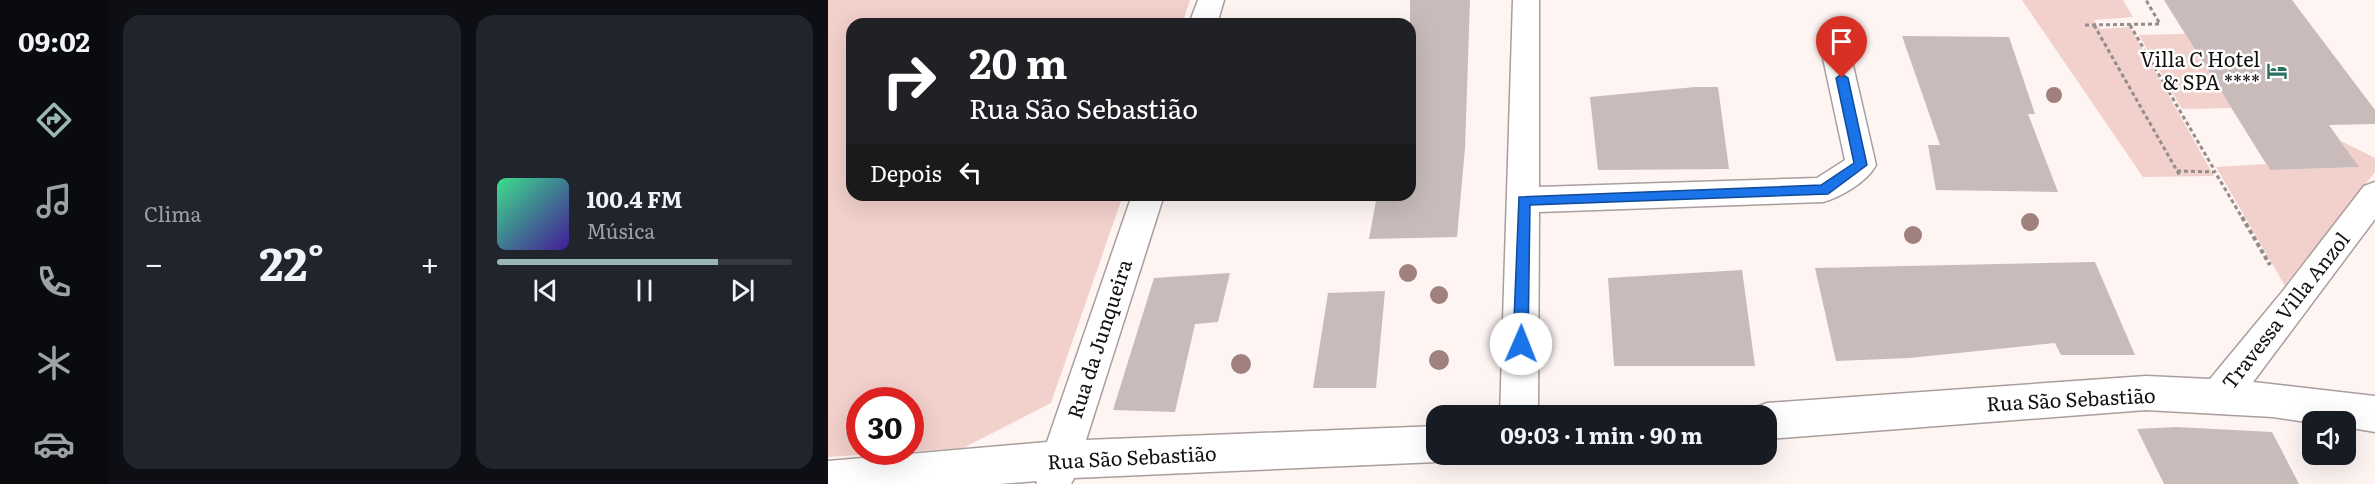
<!DOCTYPE html>
<html lang="pt">
<head>
<meta charset="utf-8">
<style>
	:root { --surface:#171b24; --page:#20242c; --text:#f1f3f6; --muted:#9ea1a6; --line:#363941; --accent:#99b8b4 }
	body { margin:0; font-family:Literata,serif; background:var(--page); color:var(--text); height:100vh; display:flex; flex-direction:column; font-size:22px; white-space:nowrap }
	* { box-sizing:border-box; margin:0 }
	p { font-size:20px; color:var(--muted) }
	.icon { flex:none; width:33px; height:33px; fill:none; stroke:currentColor; stroke-width:2; stroke-linecap:round; stroke-linejoin:round }
	.map { position:relative; flex:1; overflow:hidden }
	.side { display:flex; flex-direction:column; gap:15px; padding:15px; background:#0d0f14; width:720px }
	.side>* { flex:none }
	.hud { position:absolute; left:18px; top:18px; width:570px; height:183px; border-radius:18px; box-shadow:0 6px 24px #0002; background:#202124; color:#fff; overflow:hidden }
	.controls { position:absolute; left:1474px; top:411px; display:grid; gap:12px }
	.controls a { display:grid; place-items:center; width:54px; height:54px; border-radius:12px; background:var(--surface); box-shadow:0 6px 24px #0002; font-size:30px }
	.speed { position:absolute; left:18px; top:387px; display:flex; gap:12px; font-size:30px; font-weight:700; text-align:center }
	.speed>* { display:grid; place-content:center; width:78px; height:78px; border-radius:50%; background:var(--surface); box-shadow:0 6px 24px #0002; line-height:1 }
	.speed .limit { border:9px solid #d22; background:#fff; color:#111 }
	.pin { position:absolute; display:grid; place-items:center; width:51px; height:51px; color:#fff; margin:-62px -26px; border-radius:50% 50% 50% 0; rotate:-45deg; box-shadow:0 0 6px #0007 }
	.pin .icon { rotate:45deg }
	.me { position:absolute; width:66px; margin:-33px; rotate:1deg; stroke-linejoin:round; filter:drop-shadow(0 0 4px #0008) }
	.turn { display:flex; align-items:center; gap:21px; height:126px; padding:0 24px; font-size:27px }
	.turn .icon { width:78px; height:78px; stroke-width:2.5 }
	.turn b { display:block; font-size:42px; line-height:51px }
	.then { display:flex; align-items:center; height:57px; padding:0 24px; background:#0003; gap:12px; font-size:22px }
	.big { font-size:45px; font-weight:700; line-height:1.1 }
	.side .card { flex:1; display:flex; flex-direction:column; justify-content:center; gap:9px; min-width:0; padding:0 21px; border-radius:18px; background:var(--page) }
	.song { display:flex; align-items:center; gap:18px }
	.cover { width:72px; height:72px; border-radius:9px; background:linear-gradient(135deg,hsl(150 70% 55%),hsl(260 70% 35%)) }
	.played { height:6px; border-radius:3px; background:linear-gradient(90deg,var(--accent) 75%,var(--line) 75%) }
	.keys { display:flex; justify-content:space-around; direction:ltr }
	.heat { display:flex; justify-content:space-between; align-items:center; font-size:33px; direction:ltr }
	.side .tiles { flex:1; display:grid; gap:15px; grid-template-columns:repeat(2,1fr) }
	.trip { position:absolute; left:598px; top:405px; width:351px; height:60px; border-radius:18px; background:var(--surface); box-shadow:0 6px 24px #0002; font-weight:700; line-height:60px; text-align:center }
	main { display:flex; flex:1; min-height:0 }
	.menu { display:flex; flex-direction:column; width:108px; justify-content:space-around; align-items:center; background:#090b0e; color:var(--muted) }
	.menu .icon { width:42px; height:42px }
	.menu .selected { color:var(--accent) }
	.menu b { font-size:27px; color:var(--text) }
	.map>svg:first-child { display:block }
	.green { fill:#f2d0cb; fill-rule:evenodd }
	.building { fill:#c8bbba }
	.lines { fill:none; stroke-linecap:round; stroke-linejoin:round }
	.minor-casing { stroke:#aa9e9d; stroke-width:3 }
	.path-far1 { stroke:#958d8c; stroke-width:3; stroke-dasharray:4 3; stroke-linecap:butt }
	.path { stroke:#958d8c; stroke-width:4; stroke-dasharray:4.5 3; stroke-linecap:butt }
	.minor { fill:#fff; fill-rule:evenodd }
	.tree { fill:#a0817e }
	.route { fill:#1a73e8; stroke:#114b97; stroke-width:1.5 }
	.labels { text-anchor:middle; stroke-width:5; stroke-linejoin:round; paint-order:stroke }
	.poi-label { font-size:20px; fill:#151010; stroke:#fff; text-anchor:end }
	.street-label { font-size:20px; fill:#151010; stroke:#fff }
</style>
</head>
<body>
<main>
<nav class="menu">
<b>09:02</b>
<svg class="icon selected" aria-label="directions" viewBox="0 0 24 24"><path d="M12 3l9 9-9 9-9-9zM9 14v-3h6M13 9l2 2-2 2"/></svg>
<svg class="icon" aria-label="music" viewBox="0 0 24 24"><path d="M9 18V5l10-2v13"/><circle cx="6" cy="18" r="3"/><circle cx="16" cy="16" r="3"/></svg>
<svg class="icon" aria-label="phone" viewBox="0 0 24 24"><path d="M5 4h4l2 5-3 2q2 4 5 5l2-3 5 2v4C11 20 4 13 5 4z"/></svg>
<svg class="icon" aria-label="climate" viewBox="0 0 24 24"><path d="M12 3v18M4 7l16 10M4 17L20 7"/></svg>
<svg class="icon" aria-label="car" viewBox="0 0 24 24"><path d="M5 17H2v-5l4-1 3-4h7l3 4 3 1v5h-3M9 17h6M6 11h13"/><circle cx="7" cy="17" r="2"/><circle cx="17" cy="17" r="2"/></svg>
</nav>
<section class="side">
<div class="tiles">
<div class="card"><p>Clima</p>
<div class="heat"><a>−</a><b class="big">22°</b><a>+</a></div>
</div>
<div class="card">
<div class="song"><i class="cover"></i><div><b>100.4 FM</b><p>Música</p></div></div>
<div class="played"></div>
<div class="keys"><svg class="icon" aria-label="previous" viewBox="0 0 24 24"><path d="M18 5L8 12l10 7zM5 5v14"/></svg><svg class="icon" aria-label="pause" viewBox="0 0 24 24"><path d="M8 5v14M16 5v14"/></svg><svg class="icon" aria-label="next" viewBox="0 0 24 24"><path d="M6 5l10 7-10 7zM19 5v14"/></svg></div>
</div>
</div>
</section>
<div class="map">
<svg width="1547" height="484" viewBox="0 0 1547 484">
	<rect width="100%" height="100%" fill="#fef4f2"/>
	<path class="green" d="M0 0H362L354 24H24V195H295L223 403 135 448 0 457ZM32 400H82V452H32Z
		M1194 0H1295L1305 17 1266 20 1272 29 1302 27 1386 176 1315 177Z
		M1357 34 1403 108 1354 109 1311 35Z
		M1513 141 1547 158V172L1457 286 1388 167 1438 164 1442 170 1530 167Z"/>
	<path class="building" d="M582 0H642L637 148 629 237 541 239 549 195H582Z
		M1336 0H1464L1547 110V124L1501 125 1531 167 1442 170Z
		M1074 36 1181 37 1207 114H1200L1230 192 1108 190 1100 145H1112Z
		M867 87H890L901 169 770 170 762 97Z
		M1267 262 1307 355H1233L1227 343 1081 358 1008 361 987 268Z
		M914 270 927 366H786L780 278Z
		M402 273 390 322 367 324 347 412 285 410 326 278Z
		M557 291 548 388H485L500 293Z
		M1348 427 1444 432 1471 484H1336L1309 429Z"/>
	<g class="lines">
		<g class="minor-casing">
			<path id="minor" d="M370 0H396L389 24H361Z
				M685 0H711V187L989 178 1017 160 990 35 994 28 1004 26 1014 28 1018 35 1048 165C1039 182 1013 197 995 202L711 212 710 416H672Z
				M1547 182V219L1425 382 1547 396V432L1518 427V422L1485 423 1445 417 1318 410 939 439V416H923L926 408 939 403 1318 376 1382 379 1454 292 1536 186Z
				M304 195H336L258 440 609 426V454H624L623 457 609 462 246 478 243 484H209L208 481 172 484H0V461L219 442Z"/>
		</g>
		<path class="path-far1" d="M1257 25 1332 24 1318 0
			M1266 25 1352 176
			M1302 25 1387 171
			M1349 171 1387 172 1415 219"/>
		<path class="path" d="M1414 217 1442 265"/>
		<use href="#minor" class="minor"/>
	</g>
	<g class="tree">
		<circle cx="1226" cy="95" r="8"/>
		<circle cx="1202" cy="222" r="9"/>
		<circle cx="1085" cy="235" r="9"/>
		<circle cx="580" cy="273" r="9"/>
		<circle cx="611" cy="295" r="9"/>
		<circle cx="611" cy="360" r="10"/>
		<circle cx="413" cy="364" r="10"/>
	</g>
	<path class="route" d="M1014 74 1020 78 1039 165 1000 194 702 205 700 344 698 348 693 350 687 348 685 344 691 197 993 185 1026 163 1008 78Z"/>
	<defs>
		<g id="hotel-bare" transform="scale(1.62)"><path d="M-6-4.5h1.5V1H6V5H4.5V3h-9V5H-6ZM-4 0a1.8 1.8 0 1 1 3.6 0ZM.5 0V-2.5h3Q6-2.5 6 0Z" fill="#2d7163" stroke="#fff" stroke-width="2.5" paint-order="stroke"/></g>
	</defs>
	<g fill-rule="evenodd">
		<use href="#hotel-bare" x="1449" y="71"/>
	</g>
	<g class="labels">
		<g class="poi-label">
			<text x="1432" y="67">Villa C Hotel<tspan x="1432" dy="23">&amp; SPA ****</tspan></text>
		</g>
		<g class="street-label">
			<text transform="translate(1458 311) rotate(-52)" y="7">Travessa Villa Anzol</text>
			<text transform="translate(272 339) rotate(-72)" y="7">Rua da Junqueira</text>
			<text transform="translate(1243 400) rotate(-3)" y="7">Rua São Sebastião</text>
			<text transform="translate(304 458) rotate(-3)" y="7">Rua São Sebastião</text>
		</g>
	</g>
</svg>
<div class="controls">
<a><svg class="icon" aria-label="sound" viewBox="0 0 24 24"><path d="M4 9h4l5-4v14l-5-4H4zM17 9q2 3 0 6"/></svg></a>
</div>
<div class="speed"><div class="limit">30</div></div>
<div class="pin" style="left:1014px;top:78px;background:#d93025"><svg class="icon" aria-label="arrive" viewBox="0 0 24 24"><path d="M6 21V4h12l-3 4 3 4H6"/></svg></div>
<svg class="me" style="left:693px;top:344px" viewBox="-20 -20 40 40"><circle r="19" fill="#fff"/><path d="M0-13L10 11 0 6-10 11z" fill="#1a73e8"/></svg>
<div class="trip">09:03 · 1 min · 90 m</div>
<div class="hud">
<div class="turn"><svg class="icon" aria-label="right" viewBox="0 0 24 24"><path d="M7 20v-9h11M14 6l5 5-5 5"/></svg><div><b>20 m</b>Rua São Sebastião</div></div>
<div class="then">Depois<svg class="icon" aria-label="left" viewBox="0 0 24 24"><path d="M17 20v-9H6M10 6l-5 5 5 5"/></svg></div>
</div>
</div>
</main>
</body>
</html>
